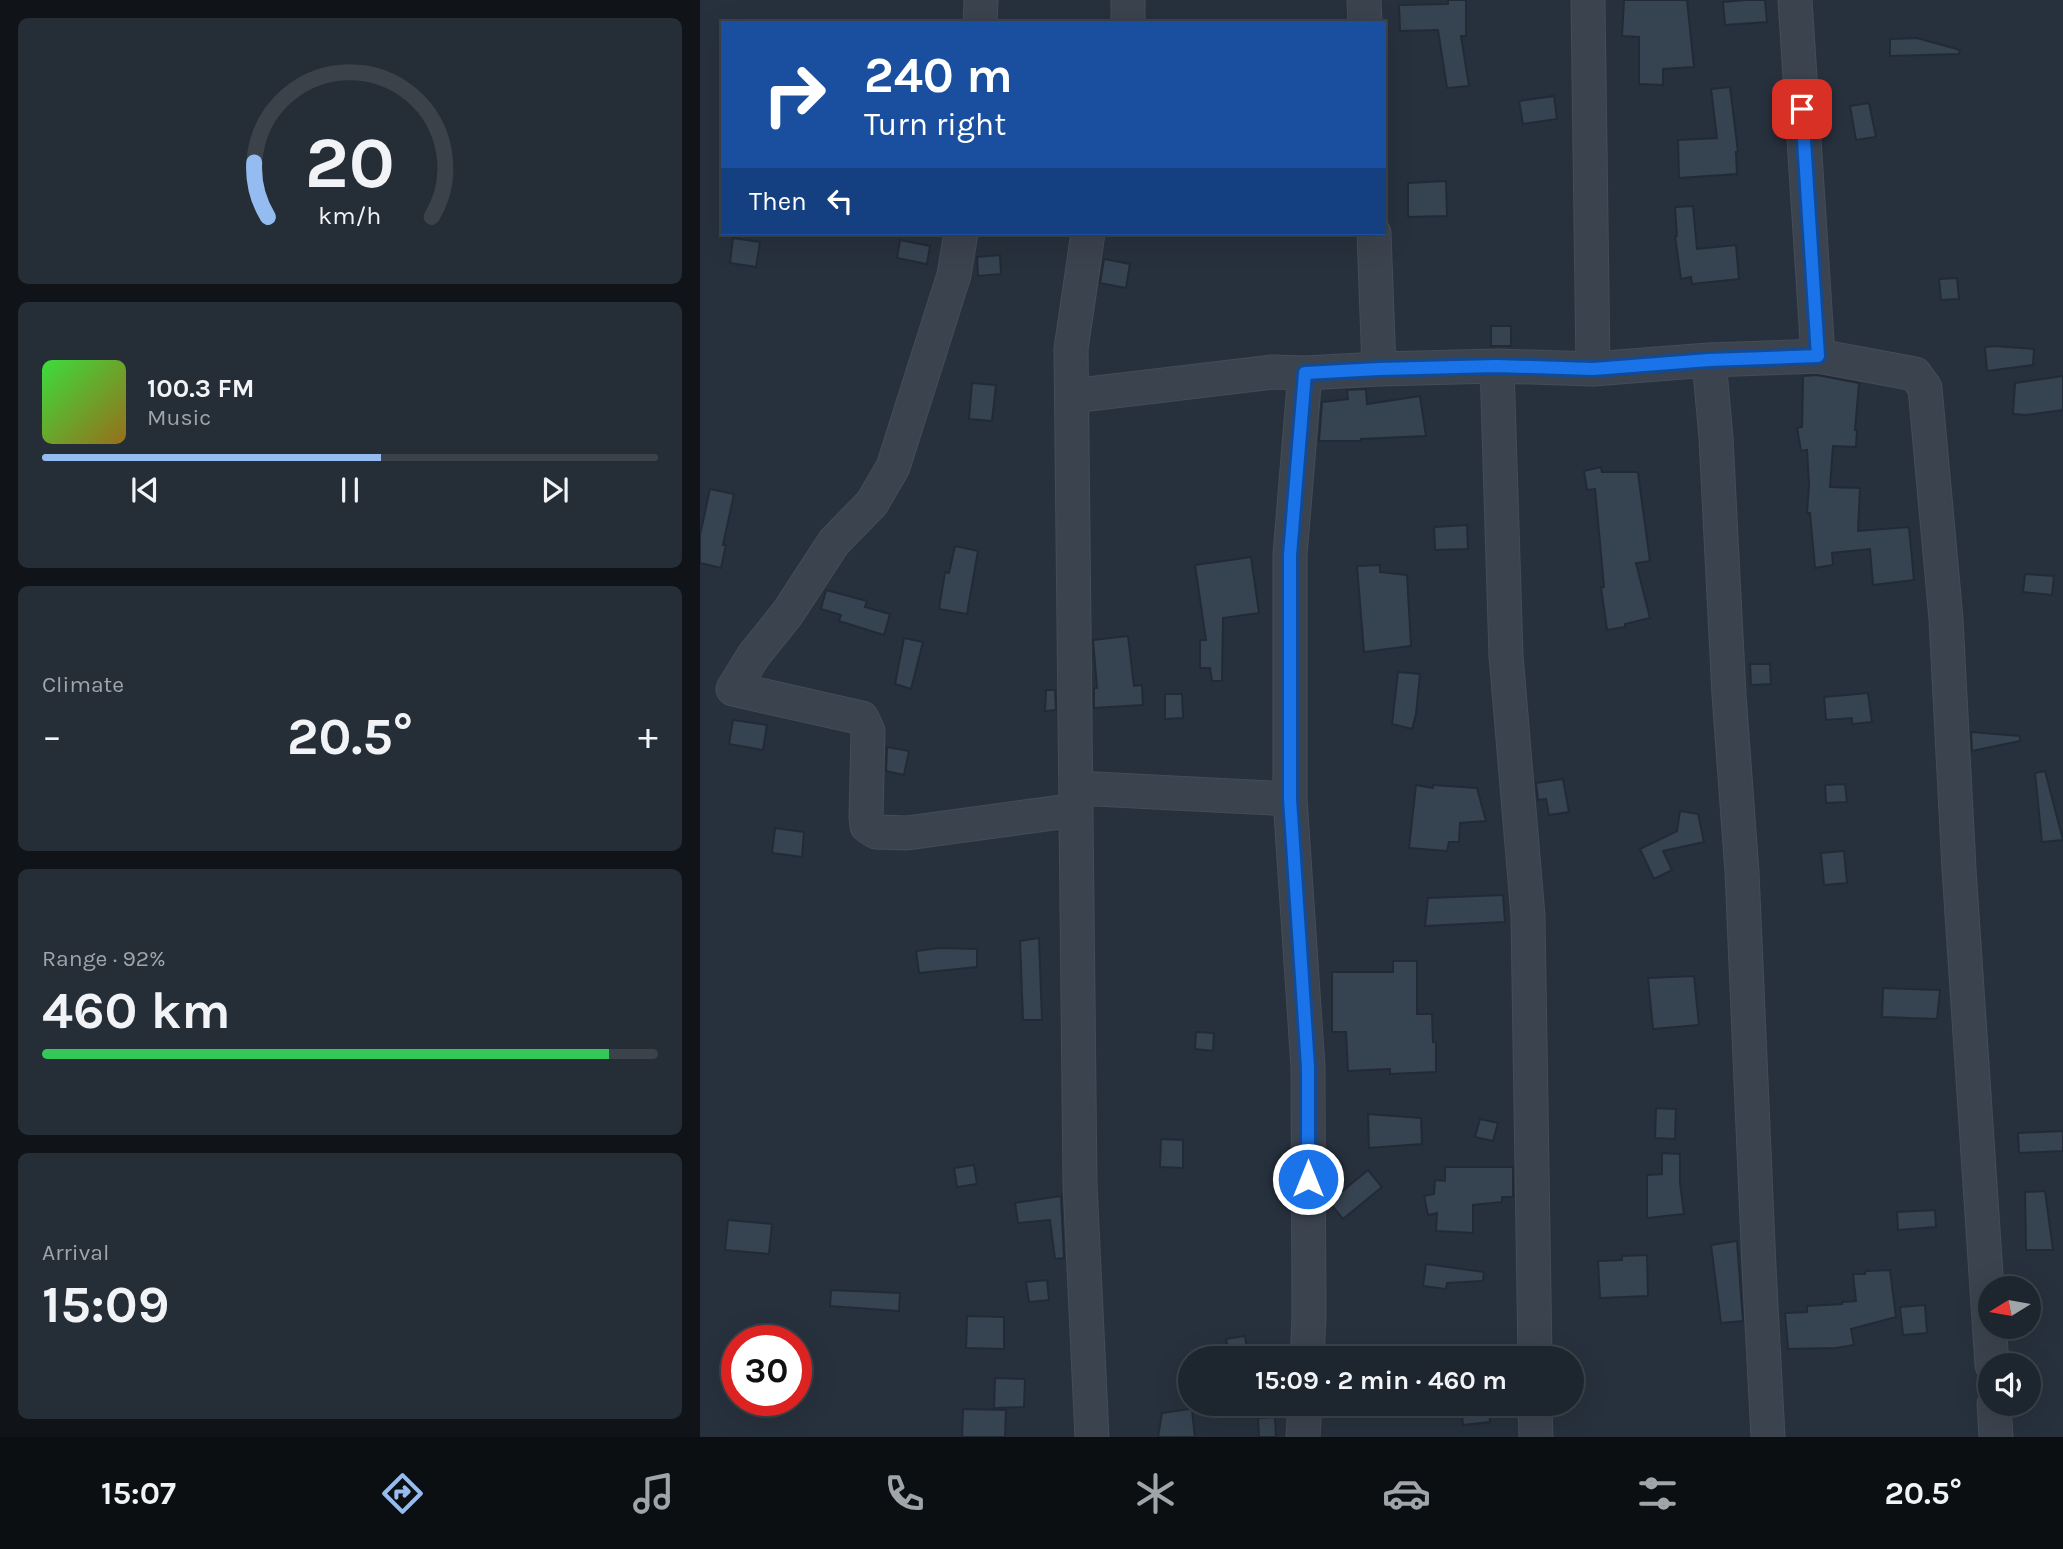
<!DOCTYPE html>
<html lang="en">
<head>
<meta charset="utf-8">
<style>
	:root { --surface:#1d252e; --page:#252d36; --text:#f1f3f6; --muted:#a0a5aa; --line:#3b424a; --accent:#94bcf0 }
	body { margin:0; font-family:Karla,sans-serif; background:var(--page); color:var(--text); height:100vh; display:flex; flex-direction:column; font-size:26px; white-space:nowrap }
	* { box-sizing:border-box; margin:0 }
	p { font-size:23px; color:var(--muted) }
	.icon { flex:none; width:38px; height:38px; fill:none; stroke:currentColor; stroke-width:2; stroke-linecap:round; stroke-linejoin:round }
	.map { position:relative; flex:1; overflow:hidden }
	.side { display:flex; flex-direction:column; gap:18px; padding:18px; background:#101419; width:700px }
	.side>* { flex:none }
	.guide { position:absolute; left:21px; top:21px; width:665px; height:214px; border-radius:0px; box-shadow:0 7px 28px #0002,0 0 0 2px var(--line); background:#1a4fa0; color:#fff; overflow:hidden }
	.needle { width:46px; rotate:259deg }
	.fabs { position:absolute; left:1278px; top:1276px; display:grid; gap:14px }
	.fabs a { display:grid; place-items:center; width:63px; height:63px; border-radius:50%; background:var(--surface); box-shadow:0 7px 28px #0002,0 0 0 2px var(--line); font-size:35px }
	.speed { position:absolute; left:21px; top:1325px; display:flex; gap:14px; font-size:35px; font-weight:700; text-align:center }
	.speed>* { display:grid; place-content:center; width:91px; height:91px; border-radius:50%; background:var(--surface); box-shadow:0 7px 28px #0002,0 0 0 2px var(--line); line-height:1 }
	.speed .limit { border:10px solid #d22; background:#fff; color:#111 }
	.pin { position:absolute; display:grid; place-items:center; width:60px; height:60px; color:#fff; margin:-30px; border-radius:14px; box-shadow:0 4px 10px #0006 }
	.me { position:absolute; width:77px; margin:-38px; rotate:0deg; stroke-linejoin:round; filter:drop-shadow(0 0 5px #0008) }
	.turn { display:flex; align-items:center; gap:24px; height:147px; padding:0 28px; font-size:32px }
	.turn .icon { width:91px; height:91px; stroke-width:2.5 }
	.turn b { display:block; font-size:49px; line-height:60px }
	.then { display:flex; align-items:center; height:66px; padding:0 28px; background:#0003; gap:14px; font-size:26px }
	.big { font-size:52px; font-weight:700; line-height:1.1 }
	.side .widget { flex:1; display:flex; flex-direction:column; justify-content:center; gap:10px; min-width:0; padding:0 24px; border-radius:10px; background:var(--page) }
	.side .dial { align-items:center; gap:0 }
	.dial svg { height:182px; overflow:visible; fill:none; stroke:var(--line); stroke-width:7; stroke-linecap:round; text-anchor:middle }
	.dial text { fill:var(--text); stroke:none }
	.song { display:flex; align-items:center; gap:21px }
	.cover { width:84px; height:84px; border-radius:10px; background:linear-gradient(135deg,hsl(120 70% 55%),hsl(40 70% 35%)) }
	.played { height:7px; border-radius:4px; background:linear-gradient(90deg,var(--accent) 55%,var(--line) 55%) }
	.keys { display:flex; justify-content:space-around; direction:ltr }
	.heat { display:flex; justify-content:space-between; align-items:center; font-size:38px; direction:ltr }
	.charge { height:10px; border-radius:5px; background:linear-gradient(90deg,#34c759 92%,var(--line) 0) }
	.trip { position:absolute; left:478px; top:1346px; width:406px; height:70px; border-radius:35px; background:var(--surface); box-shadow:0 7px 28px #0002,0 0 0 2px var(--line); font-weight:700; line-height:70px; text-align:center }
	.tabs { display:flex; height:112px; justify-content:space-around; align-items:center; background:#0c0f12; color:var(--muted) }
	.tabs .icon { width:49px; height:49px }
	.tabs .active { color:var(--accent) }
	.tabs b { font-size:32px; color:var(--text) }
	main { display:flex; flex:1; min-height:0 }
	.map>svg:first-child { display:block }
	.building { fill:#364351; stroke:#222a35; stroke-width:2 }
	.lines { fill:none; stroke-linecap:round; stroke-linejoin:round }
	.minor-casing { stroke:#444c57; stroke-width:35 }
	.minor { stroke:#3b434e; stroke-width:33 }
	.route-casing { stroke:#114b97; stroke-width:18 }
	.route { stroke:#1a73e8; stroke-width:12 }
</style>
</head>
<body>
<main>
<section class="side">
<div class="widget dial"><svg viewBox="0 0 100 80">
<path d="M14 69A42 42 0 1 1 86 69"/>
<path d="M14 69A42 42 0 0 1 8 45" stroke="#94bcf0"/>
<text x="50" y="56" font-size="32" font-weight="700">20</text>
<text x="50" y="72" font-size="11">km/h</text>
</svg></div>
<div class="widget">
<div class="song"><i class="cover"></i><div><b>100.3 FM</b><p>Music</p></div></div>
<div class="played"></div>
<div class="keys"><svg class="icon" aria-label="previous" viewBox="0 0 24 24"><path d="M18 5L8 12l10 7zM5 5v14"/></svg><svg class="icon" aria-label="pause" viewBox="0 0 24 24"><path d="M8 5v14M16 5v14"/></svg><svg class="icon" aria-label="next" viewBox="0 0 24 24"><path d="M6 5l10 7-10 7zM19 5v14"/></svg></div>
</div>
<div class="widget"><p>Climate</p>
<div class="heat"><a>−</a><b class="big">20.5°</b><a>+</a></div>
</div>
<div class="widget"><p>Range · 92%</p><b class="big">460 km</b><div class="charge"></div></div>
<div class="widget"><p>Arrival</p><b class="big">15:09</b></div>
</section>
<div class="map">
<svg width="1363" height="1437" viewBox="0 0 1363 1437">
	<rect width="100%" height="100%" fill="#27313d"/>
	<path class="building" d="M748 0H766V36H761L769 86 747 88 738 30 700 31 699 5 748 4Z
		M924 0H987L994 67 963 69V85L939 84V37L922 36Z
		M1045 0H1065L1067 22 1025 25 1023 2Z
		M1217 38 1260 50 1259 54 1190 56V39Z
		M1030 87 1038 152H1036L1037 174 979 178 978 140 1017 138 1011 89Z
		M854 96 857 119 823 124 819 101Z
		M1169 103 1176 137 1156 140 1150 106Z
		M746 181 747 216 708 217V183Z
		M993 206 997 249 1036 245 1039 279 992 284 991 277 981 279 975 236H977L975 207Z
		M33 238 60 242 56 267 30 263Z
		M200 240 230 246 227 264 197 258Z
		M300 255 301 274 278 276 277 257Z
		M404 259 430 264 426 288 400 283Z
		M1257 278 1259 299 1241 300 1239 279Z
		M791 326H811V346H791Z
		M1294 346 1334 349 1333 365 1287 371 1285 347Z
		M1117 375 1159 383 1155 430H1157L1156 447 1133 446 1130 487 1160 488 1158 531 1209 527 1214 580 1173 585 1170 549 1132 553 1133 565 1115 568 1110 513H1107L1109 485 1107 450 1101 451 1097 428 1102 427 1103 376Z
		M1363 376V410L1326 415 1313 414 1315 383Z
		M272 383 296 385 292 421 269 419Z
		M666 389 667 404 720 396 726 436 661 439V441H619L622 402 648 399 647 390Z
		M901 467 902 472H936L938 473 950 561 936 563 950 618 925 624V627L907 630 901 587H904L895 489 887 490 884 471Z
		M10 489 34 494 23 545H26L21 568 0 563V535Z
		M767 525 768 549 735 550 734 527Z
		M255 546 278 551 267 614 239 609 245 572 249 573Z
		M551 557 559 613 523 618 522 681H512L510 668H500V640H506L495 565Z
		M680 565V572L707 575 711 646 664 652 657 566Z
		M1325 574 1354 576 1352 595 1323 592Z
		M126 590 167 601 165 607 190 614 184 635 139 621 141 615 121 609Z
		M428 636 434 686 442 685 443 705 394 708V688H397L393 640Z
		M204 638 223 642 211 689 195 684Z
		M1050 664H1070L1071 684 1051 685Z
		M698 672 720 674 716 714 712 729 692 724Z
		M346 690H355L356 710 345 711Z
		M1168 693 1172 722 1152 724V718L1126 720 1124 697Z
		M465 694H482L483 718 465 719Z
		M33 720 67 725 63 750 29 744Z
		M1271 732 1320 736V741L1272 751Z
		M187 747 209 751 204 775 186 771Z
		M1345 771 1363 840 1342 842 1335 773Z
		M863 779 869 812 849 815 846 799 838 800 836 783Z
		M1145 784 1147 802 1126 803 1125 785Z
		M716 785 733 788V785L777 788 786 821 760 823 759 842H749L747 851 709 848Z
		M980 811 998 814 1004 842 963 851 972 870 954 879 940 849 977 831Z
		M75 828 104 832 102 857 72 853Z
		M1144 851 1147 883 1124 885 1121 853Z
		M803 895 805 922 725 926 728 898Z
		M339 938 342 1020H323L320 941Z
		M240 948 277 949V967L219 973 216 951Z
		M693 961H717V1014H732L733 1042H736V1072L690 1074V1069L648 1071 646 1032H632V972H693Z
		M994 976 999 1025 953 1029 948 978Z
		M1183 988 1240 990 1237 1019 1182 1017Z
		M496 1032 514 1033 513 1051 495 1049Z
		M956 1108 976 1109 975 1139 955 1138Z
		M668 1114 721 1118 722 1144 669 1148Z
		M780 1119 798 1123 793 1141 775 1137Z
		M1363 1131V1151L1319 1153 1318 1133Z
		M461 1139 483 1140V1168L460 1167Z
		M962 1153 980 1154V1183L984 1214 947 1218V1175L962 1174Z
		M274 1165 277 1184 257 1187 254 1168Z
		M745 1167H813V1197H802V1202L773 1205V1233L736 1231 737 1213 728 1215 724 1196 734 1194 735 1180 745 1181Z
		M668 1170 682 1187 643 1219 629 1202Z
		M1345 1191 1353 1250H1326L1325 1192Z
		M361 1196 364 1258 355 1259 350 1220 318 1223 315 1203Z
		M1235 1210 1236 1227 1198 1230 1197 1212Z
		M28 1220 72 1224 69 1254 25 1250Z
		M1037 1241 1043 1321 1021 1323 1011 1245Z
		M947 1255 948 1296 900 1298 898 1261 922 1260V1256Z
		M726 1264 784 1272 783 1281 747 1283 746 1289 723 1286Z
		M1190 1270 1196 1317 1151 1329 1154 1345 1136 1348 1088 1349 1085 1313 1107 1312V1306L1142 1304V1302L1156 1301 1153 1274H1165L1166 1271Z
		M347 1280 349 1300 329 1302 326 1282Z
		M131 1290 200 1293 199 1311 130 1306Z
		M1225 1305 1227 1333 1203 1335 1200 1307Z
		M267 1316 304 1317V1349L266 1348Z
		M545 1336 548 1356 530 1358 526 1339Z
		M295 1378 325 1379 324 1407 294 1408Z
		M789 1404 790 1422 763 1425 761 1407Z
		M263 1409 306 1410 305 1437H262Z
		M490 1409 492 1410 495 1437H458L462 1413Z
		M575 1417 576 1437H559L558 1418Z"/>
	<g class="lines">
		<g class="minor-casing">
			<path id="minor" d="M664 0 665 23
				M888 0 893 369
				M1095 0 1118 356
				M280 23 281 0
				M428 23V0
				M261 233 254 275 193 467 172 503 134 542 87 614 54 655 33 689 162 718 168 731 166 818 167 826 176 832 207 833 376 810
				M388 233 371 349 380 1184 392 1437
				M674 233 679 369
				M1009 360 1016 438 1029 695 1042 872 1059 1267 1068 1437
				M797 366 806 656 828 916 835 1358
				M605 373 590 555V799L608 1067 609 1318 607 1358
				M372 396 573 372 605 373 679 369 797 366 893 369 1009 360 1118 356 1215 374 1225 388 1246 619 1259 869 1292 1365
				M376 788 590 799
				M835 1404 836 1437
				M1294 1404 1296 1437
				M603 1437 605 1404"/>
		</g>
		<use href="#minor" class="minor"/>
	</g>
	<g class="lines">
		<g class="route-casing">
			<path id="route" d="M608 1179V1067L590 799V555L605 373 679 369 797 366 893 369 1009 360 1118 356 1102 109"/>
		</g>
		<use href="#route" class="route"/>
	</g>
</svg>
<div class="fabs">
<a><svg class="needle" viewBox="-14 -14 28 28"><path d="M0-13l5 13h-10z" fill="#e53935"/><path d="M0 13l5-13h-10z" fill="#a0a5aa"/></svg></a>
<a><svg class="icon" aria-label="sound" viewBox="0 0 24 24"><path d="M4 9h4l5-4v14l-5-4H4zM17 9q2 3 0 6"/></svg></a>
</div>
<div class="speed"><div class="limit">30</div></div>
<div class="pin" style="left:1102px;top:109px;background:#d93025"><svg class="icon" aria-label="arrive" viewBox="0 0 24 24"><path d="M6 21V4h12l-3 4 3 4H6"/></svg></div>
<svg class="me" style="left:608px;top:1179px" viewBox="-20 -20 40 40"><circle r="17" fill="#1a73e8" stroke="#fff" stroke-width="3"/><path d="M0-11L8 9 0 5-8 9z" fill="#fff"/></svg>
<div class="trip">15:09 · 2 min · 460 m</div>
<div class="guide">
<div class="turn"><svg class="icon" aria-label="right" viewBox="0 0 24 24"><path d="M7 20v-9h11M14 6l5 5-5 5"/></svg><div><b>240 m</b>Turn right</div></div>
<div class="then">Then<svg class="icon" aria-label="left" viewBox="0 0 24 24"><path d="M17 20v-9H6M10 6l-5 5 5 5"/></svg></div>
</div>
</div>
</main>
<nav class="tabs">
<b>15:07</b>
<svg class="icon active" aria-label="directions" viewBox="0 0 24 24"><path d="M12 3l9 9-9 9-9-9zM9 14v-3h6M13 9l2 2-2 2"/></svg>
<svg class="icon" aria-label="music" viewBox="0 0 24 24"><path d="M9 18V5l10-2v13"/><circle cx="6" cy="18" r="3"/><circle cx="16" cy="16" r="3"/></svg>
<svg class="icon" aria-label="phone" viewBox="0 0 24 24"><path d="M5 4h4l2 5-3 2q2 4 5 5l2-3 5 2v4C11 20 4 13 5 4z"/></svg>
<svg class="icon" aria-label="climate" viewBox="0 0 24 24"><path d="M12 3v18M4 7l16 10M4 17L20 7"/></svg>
<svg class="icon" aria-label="car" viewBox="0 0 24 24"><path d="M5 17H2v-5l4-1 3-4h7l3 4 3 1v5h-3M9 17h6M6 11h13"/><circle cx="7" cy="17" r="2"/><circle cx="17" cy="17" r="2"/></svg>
<svg class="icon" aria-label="filters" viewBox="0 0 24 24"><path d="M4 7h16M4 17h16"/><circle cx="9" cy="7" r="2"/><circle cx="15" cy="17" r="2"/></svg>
<b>20.5°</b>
</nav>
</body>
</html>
